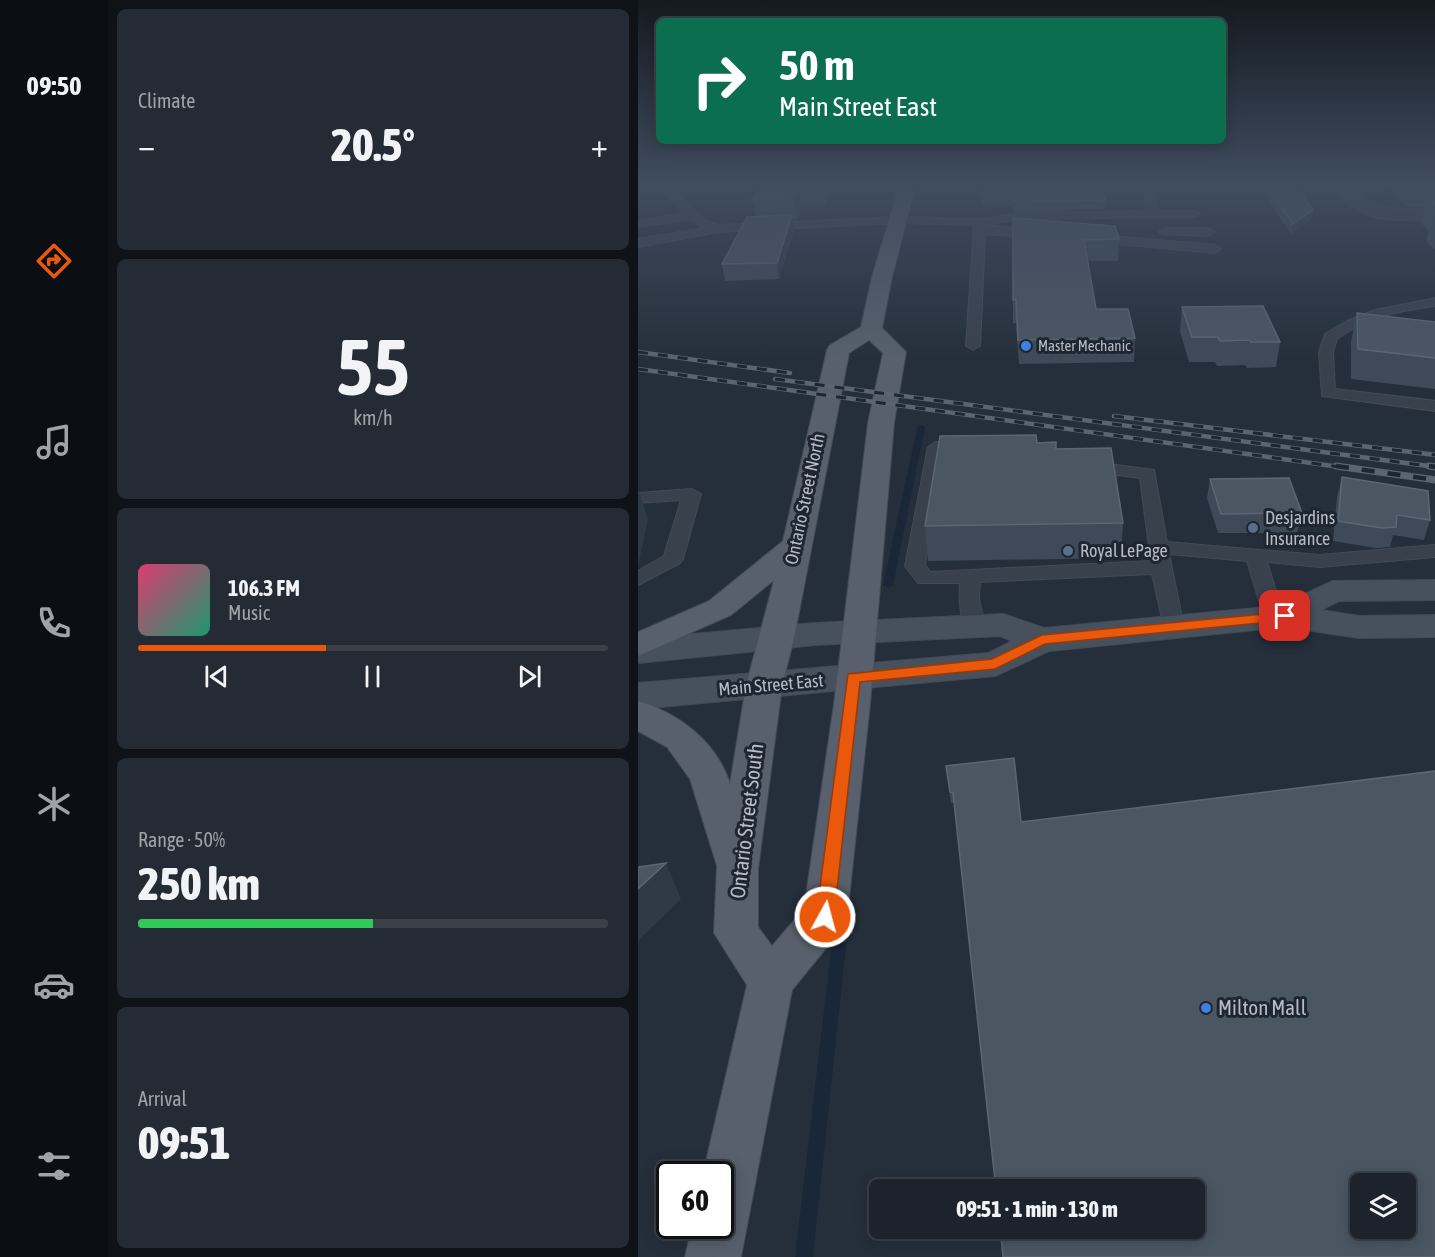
<!DOCTYPE html>
<html lang="en">
<head>
<meta charset="utf-8">
<style>
	:root { --surface:#1c232c; --page:#252b34; --text:#f1f3f6; --muted:#a0a4a9; --line:#3a4048; --accent:#ea580c }
	body { margin:0; font-family:"Asap Condensed",sans-serif; background:var(--page); color:var(--text); height:100vh; display:flex; flex-direction:column; font-size:22px; white-space:nowrap }
	* { box-sizing:border-box; margin:0 }
	p { font-size:20px; color:var(--muted) }
	.icon { flex:none; width:33px; height:33px; fill:none; stroke:currentColor; stroke-width:2; stroke-linecap:round; stroke-linejoin:round }
	.map { position:relative; flex:1; overflow:hidden }
	.side { display:flex; flex-direction:column; gap:9px; padding:9px; background:#0f1318; width:530px }
	.side>* { flex:none }
	.top-card { position:absolute; left:18px; top:18px; width:570px; height:126px; border-radius:9px; box-shadow:0 3px 15px #0003,0 0 0 2px var(--line); background:#0b6e4f; color:#fff; overflow:hidden }
	.fabs { position:absolute; left:712px; top:1173px; display:grid; gap:12px }
	.fabs a { display:grid; place-items:center; width:66px; height:66px; border-radius:9px; background:var(--surface); box-shadow:0 3px 15px #0003,0 0 0 2px var(--line); font-size:30px }
	.speed { position:absolute; left:18px; top:1161px; display:flex; gap:12px; font-size:30px; font-weight:700; text-align:center }
	.speed>* { display:grid; place-content:center; width:78px; height:78px; border-radius:50%; background:var(--surface); box-shadow:0 3px 15px #0003,0 0 0 2px var(--line); line-height:1 }
	.speed .limit { border:3px solid #111; border-radius:9px; background:#fff; color:#111 }
	.pin { position:absolute; display:grid; place-items:center; width:51px; height:51px; color:#fff; margin:-26px; border-radius:12px; box-shadow:0 3px 9px #0006 }
	.me { position:absolute; width:66px; margin:-33px; rotate:7deg; stroke-linejoin:round; filter:drop-shadow(0 0 4px #0008) }
	.turn { display:flex; align-items:center; gap:21px; height:126px; padding:0 24px; font-size:27px }
	.turn .icon { width:78px; height:78px; stroke-width:2.5 }
	.turn b { display:block; font-size:42px; line-height:51px }
	.big { font-size:45px; font-weight:800; line-height:1.1 }
	.side .card { flex:1; display:flex; flex-direction:column; justify-content:center; gap:9px; min-width:0; padding:0 21px; border-radius:9px; background:var(--page) }
	.side .dial { align-items:center; gap:0 }
	.dial b { font-size:78px; line-height:1 }
	.song { display:flex; align-items:center; gap:18px }
	.cover { width:72px; height:72px; border-radius:9px; background:linear-gradient(135deg,hsl(340 70% 55%),hsl(160 70% 35%)) }
	.played { height:6px; border-radius:3px; background:linear-gradient(90deg,var(--accent) 40%,var(--line) 40%) }
	.keys { display:flex; justify-content:space-around; direction:ltr }
	.heat { display:flex; justify-content:space-between; align-items:center; font-size:33px; direction:ltr }
	.charge { height:9px; border-radius:4px; background:linear-gradient(90deg,#34c759 50%,var(--line) 0) }
	.trip { position:absolute; left:231px; top:1179px; width:336px; height:60px; border-radius:9px; background:var(--surface); box-shadow:0 3px 15px #0003,0 0 0 2px var(--line); font-weight:800; line-height:60px; text-align:center }
	main { display:flex; flex:1; min-height:0 }
	.tabs { display:flex; flex-direction:column; width:108px; justify-content:space-around; align-items:center; background:#0b0e12; color:var(--muted) }
	.tabs .icon { width:42px; height:42px }
	.tabs .selected { color:var(--accent) }
	.tabs b { font-size:27px; color:var(--text) }
	.map>svg:first-child { display:block }
	.lines { fill:none; stroke-linecap:round; stroke-linejoin:round }
	.stream { fill:#192739; fill-rule:evenodd }
	.service-casing { stroke:#424a55; stroke-width:2 }
	.minor-casing { stroke:#424a55; stroke-width:2 }
	.secondary-casing { stroke:#424a55; stroke-width:2 }
	.primary-casing { stroke:#424a55; stroke-width:2 }
	.service { fill:#39414c; fill-rule:evenodd }
	.minor { fill:#39414c; fill-rule:evenodd }
	.secondary { fill:#47515e; fill-rule:evenodd }
	.primary { fill:#57606c; fill-rule:evenodd }
	.rail-far1-casing { stroke:#5b6572; stroke-width:4.5 }
	.rail-casing { stroke:#5b6572; stroke-width:7 }
	.rail-far1 { stroke:#1e2631; stroke-width:3; stroke-dasharray:10; stroke-linecap:butt }
	.rail { stroke:#1e2631; stroke-width:4.5; stroke-dasharray:13; stroke-linecap:butt }
	.wall { fill:#3e4a57 }
	.shaded-wall { fill:#2f3a47 }
	.building { fill:#4b5663; stroke:#5b6673; stroke-width:1.5; fill-rule:evenodd }
	.route { fill:#ea580c; stroke:#983908; stroke-width:1.5 }
	.shop-dot { fill:#3f7fe0; stroke:#1e2631; stroke-width:2 }
	.service-dot { fill:#5c6f8a; stroke:#1e2631; stroke-width:2 }
	.labels { text-anchor:middle; stroke-width:6; stroke-linejoin:round; paint-order:stroke }
	.far-poi-label { font-size:15px; fill:#b5bcc7; stroke:#1e2631; text-anchor:start }
	.street-label { font-size:18px; fill:#b5bcc7; stroke:#1e2631 }
	.poi-label { font-size:18px; fill:#b5bcc7; stroke:#1e2631; text-anchor:start }
	.near-street-label { font-size:21px; fill:#b5bcc7; stroke:#1e2631 }
	.near-poi-label { font-size:21px; fill:#b5bcc7; stroke:#1e2631; text-anchor:start }
</style>
</head>
<body>
<main>
<nav class="tabs">
<b>09:50</b>
<svg class="icon selected" aria-label="directions" viewBox="0 0 24 24"><path d="M12 3l9 9-9 9-9-9zM9 14v-3h6M13 9l2 2-2 2"/></svg>
<svg class="icon" aria-label="music" viewBox="0 0 24 24"><path d="M9 18V5l10-2v13"/><circle cx="6" cy="18" r="3"/><circle cx="16" cy="16" r="3"/></svg>
<svg class="icon" aria-label="phone" viewBox="0 0 24 24"><path d="M5 4h4l2 5-3 2q2 4 5 5l2-3 5 2v4C11 20 4 13 5 4z"/></svg>
<svg class="icon" aria-label="climate" viewBox="0 0 24 24"><path d="M12 3v18M4 7l16 10M4 17L20 7"/></svg>
<svg class="icon" aria-label="car" viewBox="0 0 24 24"><path d="M5 17H2v-5l4-1 3-4h7l3 4 3 1v5h-3M9 17h6M6 11h13"/><circle cx="7" cy="17" r="2"/><circle cx="17" cy="17" r="2"/></svg>
<svg class="icon" aria-label="filters" viewBox="0 0 24 24"><path d="M4 7h16M4 17h16"/><circle cx="9" cy="7" r="2"/><circle cx="15" cy="17" r="2"/></svg>
</nav>
<section class="side">
<div class="card"><p>Climate</p>
<div class="heat"><a>−</a><b class="big">20.5°</b><a>+</a></div>
</div>
<div class="card dial"><b>55</b><p>km/h</p></div>
<div class="card">
<div class="song"><i class="cover"></i><div><b>106.3 FM</b><p>Music</p></div></div>
<div class="played"></div>
<div class="keys"><svg class="icon" aria-label="previous" viewBox="0 0 24 24"><path d="M18 5L8 12l10 7zM5 5v14"/></svg><svg class="icon" aria-label="pause" viewBox="0 0 24 24"><path d="M8 5v14M16 5v14"/></svg><svg class="icon" aria-label="next" viewBox="0 0 24 24"><path d="M6 5l10 7-10 7zM19 5v14"/></svg></div>
</div>
<div class="card"><p>Range · 50%</p><b class="big">250 km</b><div class="charge"></div></div>
<div class="card"><p>Arrival</p><b class="big">09:51</b></div>
</section>
<div class="map">
<svg width="798" height="1257" viewBox="0 0 798 1257">
	<rect width="100%" height="100%" fill="#252f3b"/>
	<g class="lines">
		<path class="stream" d="M280 425H283L287 427 255 585 250 588 245 585Z
			M204 911 209 913 211 917 175 1257H157L197 917 199 913Z"/>
		<g class="service-casing">
			<path id="service" d="M18 184H29L67 221 81 225 260 217 344 219 381 213 509 211 504 184H514L520 211H556L562 214 556 217 381 219 348 225 404 230 410 234 404 238 347 234 342 346 335 350 328 346 336 225 260 223 80 232 0 247V239L66 228 52 219 0 227V221L46 213Z
				M527 228H571L577 232 571 236 523 234 521 232Z
				M453 234 577 245 583 249 577 253 449 241V235Z
				M798 298V306C763 310 727 318 699 339L695 352 697 389 798 401V411L684 396 681 352 687 334 709 321 737 310Z
				M298 442 328 445 336 450 328 455 305 453 287 565 292 572 513 561 502 478 442 470 439 466 448 461 516 470 529 542 682 555 798 545V557L682 567 629 562 646 617 643 622H629L626 617 609 561 531 554 546 627 543 632H529L526 627 514 574 342 582 341 599 347 626 344 631H330C321 618 321 599 322 583H280L267 566 290 447Z
				M54 489 63 494 45 559 42 563 0 585V571L26 556 43 500 0 503V493Z"/>
		</g>
		<g class="minor-casing">
			<path id="minor" d="M692 184H708C733 213 762 210 798 208V218C754 222 719 224 692 184Z"/>
		</g>
		<g class="secondary-casing">
			<path id="secondary" d="M798 580V600L701 601 683 610 721 616 798 615V637L721 638 647 627 411 651 357 676 0 709V683L351 653 374 641 362 636 177 645 0 663V639L177 623 365 614 406 628 640 606 695 581Z"/>
		</g>
		<g class="primary-casing">
			<path id="primary" d="M262 184H278L254 277 244 328 268 352 256 423 232 704 209 917 202 931 154 990 103 1257H47L54 1226H82V1174H65L109 985 76 933 79 866 52 779 29 747 0 731V701C41 713 79 742 92 784L108 686 136 580 93 615 0 656V632L71 601 145 541 189 350 192 345 223 327 234 277ZM231 340 245 353 230 423 196 704 166 909 134 946 120 927V869L144 686 156 638 211 353Z"/>
		</g>
		<use href="#service" class="service"/>
		<use href="#minor" class="minor"/>
		<use href="#secondary" class="secondary"/>
		<use href="#primary" class="primary"/>
		<g class="rail-far1-casing">
			<path id="rail-far1" d="M0 352 152 373
				M0 369 709 468
				M137 379 798 467
				M476 416 798 455"/>
		</g>
		<g class="rail-casing">
			<path id="rail" d="M698 466 798 480
				M791 466 798 467"/>
		</g>
		<use href="#rail-far1" class="rail-far1"/>
		<use href="#rail" class="rail"/>
	</g>
	<path class="wall" d="M124 184H197L188 205 164 206 160 219H155L156 230 141 279 87 281 84 264 118 217 114 200Z
		M344 184 467 200 466 209 375 212V206L344 205Z
		M618 184H657L675 210 673 220 653 234Z
		M751 184H798V250L788 242 791 231 782 222 786 207H769Z
		M375 218 481 239 480 261H449L458 309 497 338 496 362 381 364 378 323H375Z
		M544 307 642 342 638 367 609 368 607 365 579 366 577 362H551L542 331Z
		M719 313 798 322V389L713 379V342Z
		M399 443 418 449 485 523 483 558 290 561 287 526Z
		M704 477 792 520 786 540 755 535 752 547 738 548 695 541 699 497Z
		M572 479 664 513 659 533H580L569 498Z
		M308 766 383 822 798 1257 316 803H313Z"/>
	<path class="shaded-wall" d="M185 184H197L188 205Z
		M160 185 164 206 160 219 156 198Z
		M675 210 673 220 653 234 655 224Z
		M154 215 156 230 141 279 139 263Z
		M1 491 10 519 0 566V495Z
		M28 863 43 899 0 941V889Z"/>
	<path class="building" d="M124 184H185L160 185 156 198 114 200Z
		M344 184H462L467 200 375 202V197L343 196Z
		M626 184H657L675 210 655 224Z
		M798 196V206L789 197Z
		M154 215 139 263 84 264 109 217Z
		M375 218 477 226 481 239 446 240 458 309H490L497 338 380 340 378 299 375 300Z
		M625 306 642 342H613L611 340 582 341 580 337H554L544 307Z
		M719 313 798 322V358L720 349Z
		M398 435 399 443 418 442V449L473 448 485 523 287 526 302 436Z
		M704 477 790 491 792 520 759 515 758 527 744 528 700 521Z
		M651 478 664 513 583 514 572 479Z
		M376 758 383 822 798 771V1257H365L362 1228H556V1190H358L315 793 312 792 308 766ZM723 1184H768V1228H723Z
		M28 863 0 889V867Z"/>
	<linearGradient id="sky" x2="0" y2="1"><stop stop-color="#141a20"/><stop offset="0.51" stop-color="#404d60"/><stop offset="1" stop-color="#404d60" stop-opacity="0"/></linearGradient>
	<rect width="798" height="360" fill="url(#sky)"/>
	<path class="route" d="M647 612 653 616 651 620 407 644 357 669 222 682 196 917 194 922 187 925 181 922 178 917 210 674 354 659 404 635Z"/>
	<g class="shop-dot">
		<circle cx="388" cy="346" r="6"/>
		<circle cx="568" cy="1008" r="6"/>
	</g>
	<g class="service-dot">
		<circle cx="615" cy="528" r="6"/>
		<circle cx="430" cy="551" r="6"/>
	</g>
	<g class="labels">
		<g class="far-poi-label">
			<text x="400" y="351">Master Mechanic</text>
		</g>
		<g class="street-label">
			<text transform="translate(167 499) rotate(-78)" y="6">Ontario Street North</text>
			<text transform="translate(133 685) rotate(-5)" y="6">Main Street East</text>
		</g>
		<g class="poi-label">
			<text x="627" y="524">Desjardins<tspan x="627" dy="21">Insurance</tspan></text>
			<text x="442" y="557">Royal LePage</text>
		</g>
		<g class="near-street-label">
			<text transform="translate(109 821) rotate(-83)" y="7">Ontario Street South</text>
		</g>
		<g class="near-poi-label">
			<text x="580" y="1015">Milton Mall</text>
		</g>
	</g>
</svg>
<div class="fabs">
<a><svg class="icon" aria-label="layers" viewBox="0 0 24 24"><path d="M12 4l9 5-9 5-9-5zM3 14l9 5 9-5"/></svg></a>
</div>
<div class="speed"><div class="limit">60</div></div>
<div class="pin" style="left:647px;top:616px;background:#d93025"><svg class="icon" aria-label="arrive" viewBox="0 0 24 24"><path d="M6 21V4h12l-3 4 3 4H6"/></svg></div>
<svg class="me" style="left:187px;top:917px" viewBox="-20 -20 40 40"><circle r="17" fill="#ea580c" stroke="#fff" stroke-width="3"/><path d="M0-11L8 9 0 5-8 9z" fill="#fff"/></svg>
<div class="trip">09:51 · 1 min · 130 m</div>
<div class="top-card">
<div class="turn"><svg class="icon" aria-label="right" viewBox="0 0 24 24"><path d="M7 20v-9h11M14 6l5 5-5 5"/></svg><div><b>50 m</b>Main Street East</div></div>
</div>
</div>
</main>
</body>
</html>
